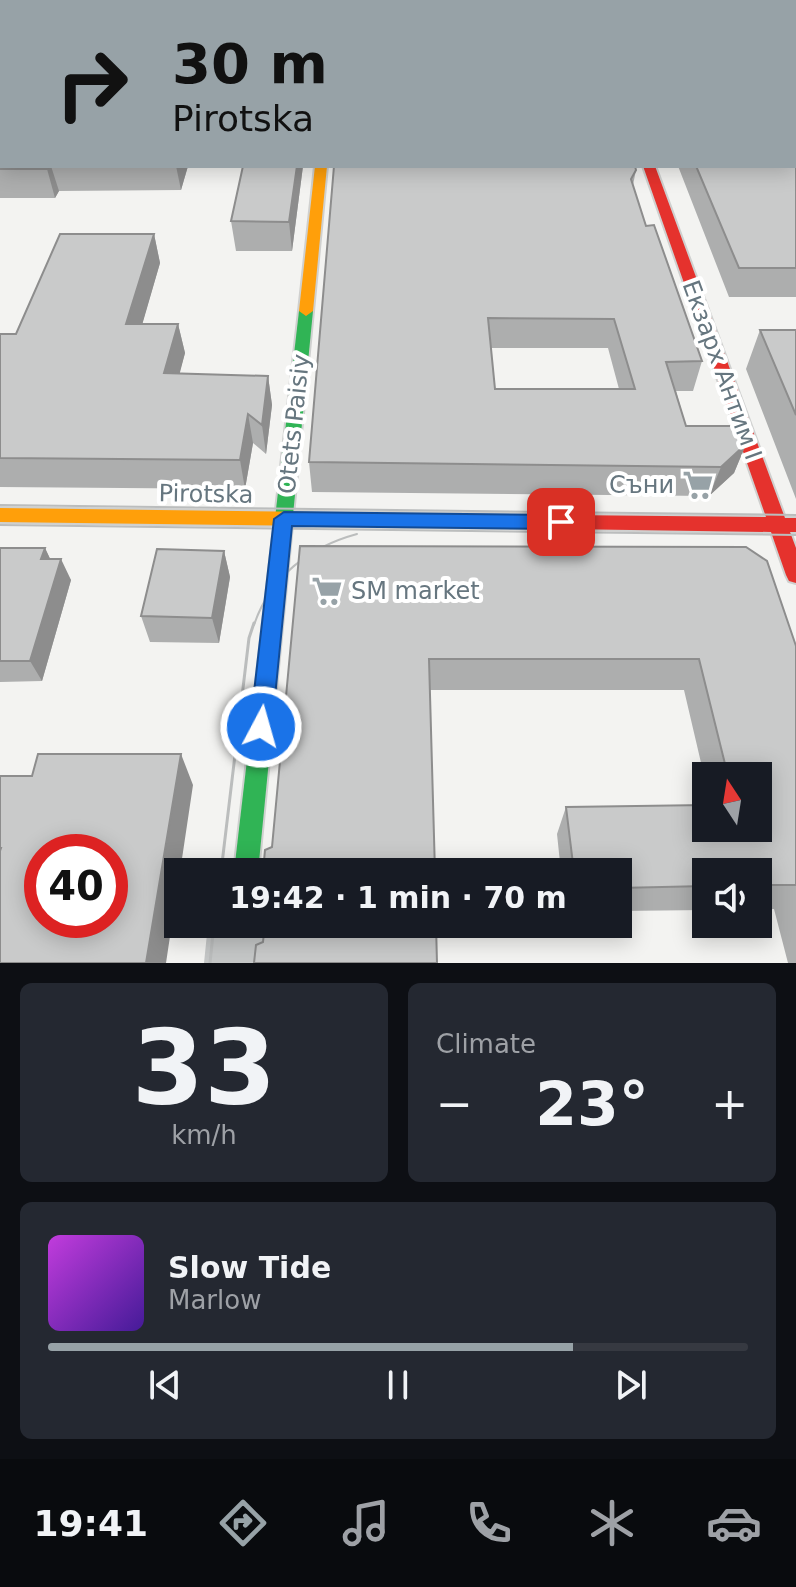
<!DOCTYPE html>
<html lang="en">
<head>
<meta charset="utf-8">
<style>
	:root { --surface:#171b24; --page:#242831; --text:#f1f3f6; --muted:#9ea1a6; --line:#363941; --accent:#97a2a7 }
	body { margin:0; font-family:"DejaVu Sans",sans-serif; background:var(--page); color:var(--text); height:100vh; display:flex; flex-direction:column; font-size:30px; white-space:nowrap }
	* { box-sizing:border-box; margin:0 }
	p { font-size:26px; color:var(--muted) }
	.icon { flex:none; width:44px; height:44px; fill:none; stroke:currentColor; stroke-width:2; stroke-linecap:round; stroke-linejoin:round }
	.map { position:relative; height:963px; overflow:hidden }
	.details { display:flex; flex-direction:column; gap:20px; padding:20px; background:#0d0f14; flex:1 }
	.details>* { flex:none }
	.hud { position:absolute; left:0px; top:0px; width:796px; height:168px; box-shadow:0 4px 20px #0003; background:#97a2a7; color:#111; overflow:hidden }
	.needle { width:52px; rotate:348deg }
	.controls { position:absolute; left:692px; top:762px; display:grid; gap:16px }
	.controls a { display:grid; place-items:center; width:80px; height:80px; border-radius:0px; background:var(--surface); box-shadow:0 4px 20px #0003; font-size:40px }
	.speed { position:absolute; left:24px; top:834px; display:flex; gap:16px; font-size:40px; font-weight:700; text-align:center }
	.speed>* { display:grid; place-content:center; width:104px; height:104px; border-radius:50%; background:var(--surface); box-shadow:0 4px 20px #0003; line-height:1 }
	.speed .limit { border:12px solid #d22; background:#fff; color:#111 }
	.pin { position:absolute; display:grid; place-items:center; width:68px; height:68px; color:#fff; margin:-34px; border-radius:16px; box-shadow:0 4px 12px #0006 }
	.me { position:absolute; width:88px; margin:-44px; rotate:6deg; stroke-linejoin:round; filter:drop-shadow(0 0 6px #0008) }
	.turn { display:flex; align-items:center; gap:28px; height:168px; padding:0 40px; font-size:36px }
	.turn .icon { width:104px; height:104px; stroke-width:2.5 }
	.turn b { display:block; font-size:56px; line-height:68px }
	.big { font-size:60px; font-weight:600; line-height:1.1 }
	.details .card { flex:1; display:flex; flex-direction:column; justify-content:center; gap:12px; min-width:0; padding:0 28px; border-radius:12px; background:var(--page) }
	.details .dial { align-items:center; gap:0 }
	.dial b { font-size:104px; line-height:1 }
	.song { display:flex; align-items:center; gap:24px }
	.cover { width:96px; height:96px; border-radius:12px; background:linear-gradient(135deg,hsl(290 70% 55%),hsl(260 70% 35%)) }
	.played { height:8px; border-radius:4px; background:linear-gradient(90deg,var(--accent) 75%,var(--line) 75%) }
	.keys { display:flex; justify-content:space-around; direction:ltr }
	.heat { display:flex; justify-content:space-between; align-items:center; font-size:44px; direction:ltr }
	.details .tiles { flex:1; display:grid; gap:20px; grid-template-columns:1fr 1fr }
	.card:last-child { grid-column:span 2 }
	.trip { position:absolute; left:164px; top:858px; width:468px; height:80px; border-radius:0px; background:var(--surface); box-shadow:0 4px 20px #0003; font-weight:600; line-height:80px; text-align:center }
	.menu { display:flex; height:128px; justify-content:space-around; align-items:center; background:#090b0e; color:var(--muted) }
	.menu .icon { width:56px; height:56px }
	.menu .active { color:var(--accent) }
	.menu b { font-size:36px; color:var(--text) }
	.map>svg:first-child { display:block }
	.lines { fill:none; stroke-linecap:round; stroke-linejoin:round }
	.fast-casing { stroke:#cfd0cf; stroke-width:4 }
	.slow-casing { stroke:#cfd0cf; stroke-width:4 }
	.jam-casing { stroke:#cfd0cf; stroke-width:4 }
	.street { fill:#c5c7c7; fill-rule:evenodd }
	.fast { fill:#30b455; fill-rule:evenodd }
	.slow { fill:#ff9f0a; fill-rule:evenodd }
	.jam { fill:#e5322d; fill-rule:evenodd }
	.tram-far1 { stroke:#bbbdbd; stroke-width:2 }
	.tram { stroke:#bbbdbd; stroke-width:3 }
	.wall { fill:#adaeae; fill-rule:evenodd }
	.shaded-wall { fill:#8d8d8d }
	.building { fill:#c9caca; stroke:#8d8d8d; stroke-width:2; fill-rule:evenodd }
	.route { fill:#1a73e8; stroke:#114b97; stroke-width:2 }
	.labels { text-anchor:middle; stroke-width:8; stroke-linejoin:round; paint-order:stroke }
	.street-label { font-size:24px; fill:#66767f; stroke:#fff }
	.poi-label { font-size:24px; fill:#66767f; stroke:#fff; text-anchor:end }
</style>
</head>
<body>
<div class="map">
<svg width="796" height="963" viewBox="0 0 796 963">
	<rect width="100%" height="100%" fill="#f3f3f1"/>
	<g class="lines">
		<g class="fast-casing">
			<path id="fast" d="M306 306 313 311 258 872H234L299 311Z"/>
		</g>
		<g class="slow-casing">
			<path id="slow" d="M315 166H327L313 311 306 316 299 311Z
				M0 508 565 515 572 517 574 522 572 527 565 529 0 522Z"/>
		</g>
		<g class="jam-casing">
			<path id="jam" d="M643 166H655L785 518H796V532H790L796 548V583L789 581 786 575 771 532 565 529 558 527 556 522 558 517 565 515 766 517Z"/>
		</g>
		<path class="street" d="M66 0H90L65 2Z
			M327 0H351L326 2Z
			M2 123V144L0 145V124Z
			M208 924H272L268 963H204Z"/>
		<use href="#fast" class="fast"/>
		<use href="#slow" class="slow"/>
		<use href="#jam" class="jam"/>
		<path class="tram-far1" d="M0 505 796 515
			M0 525 796 535
			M254 625C270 577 309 547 357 534"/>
		<path class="tram" d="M221 872 249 638 254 623
			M210 963 214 924"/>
	</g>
	<path class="wall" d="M796 0V297H729L678 166H794Z
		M0 146 2 166H188L181 190 59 191 55 198H0Z
		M243 166H303L292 251H236L231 221Z
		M636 170 633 185 646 226 702 361 693 391H676L686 426 746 444 734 473 709 496 312 492 309 462ZM491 348H608L619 389H495Z
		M154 234 160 263 142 324H178L185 353 179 374 268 376 272 405 266 454 253 443 245 489 0 487V334H16Z
		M760 330H796V499L746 369Z
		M300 546 796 646V963H788L774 909H758V872H706V910L618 911V872H561L557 834 566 807 758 828V776H706V784L684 690H430L272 847Z
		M0 548H45L50 559 71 580 42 681 0 682Z
		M224 551 230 577 219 643 150 642 141 616Z"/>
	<path class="shaded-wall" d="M164 0H179V2H163Z
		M48 166H51L59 191 55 198 47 169Z
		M176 166H188L181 190Z
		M297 166H303L292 251 289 222Z
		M154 234 160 263 134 353 126 324Z
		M178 324 185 353 172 403 164 373Z
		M268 376 272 405 266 454 262 425Z
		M248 414 253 443 245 489 240 460Z
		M746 444 734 473 709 496 721 467Z
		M45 548 55 569 41 559Z
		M224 551 230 577 219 643 212 618Z
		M61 559 71 580 42 681 30 661Z
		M181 754 193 785 180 872H178V883L166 963H146Z"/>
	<path class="building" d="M85 0H164L163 2H84Z
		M350 0H796V268H739L696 166H794V2H350Z
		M2 143V166H48L47 169H0V146Z
		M243 166H297L289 222 231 221Z
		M334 166H635L636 170 631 179 646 226 654 225 702 361 666 362 686 426H740L746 444 721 467 309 462ZM488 318 614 319 635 389H495Z
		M60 234H154L126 324H178L164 373 268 376 262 425 248 414 240 460 0 458V334H16Z
		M760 330H796V415Z
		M300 546 746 547 767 561 796 646V885H758V872H706V886L618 888V872H574L566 807 706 805V828H758V776H728L699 659H429L435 872H263L265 850 272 847Z
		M0 548H45L41 559H61L30 661H0Z
		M157 549 224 551 212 618 141 616Z
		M38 754H181L146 963H0V851L1 848H0V776H32ZM42 852H110V920H42Z
		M265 924H436L437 963H254L256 945 263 942Z"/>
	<path class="route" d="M284 512 561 515 571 522 561 529 292 526 272 727 269 734 261 737 253 734 250 727 274 519Z"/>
	<defs>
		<g id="supermarket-bare" transform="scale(2.4)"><path d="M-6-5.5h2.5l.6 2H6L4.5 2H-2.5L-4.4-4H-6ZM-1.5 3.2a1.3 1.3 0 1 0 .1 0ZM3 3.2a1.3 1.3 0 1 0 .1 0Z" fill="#97a2a7" stroke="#fff" stroke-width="2.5" paint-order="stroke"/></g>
	</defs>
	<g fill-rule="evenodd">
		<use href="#supermarket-bare" x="698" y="485"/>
		<use href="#supermarket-bare" x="327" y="591"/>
	</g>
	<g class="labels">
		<g class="street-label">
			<text transform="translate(722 370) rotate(70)" y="8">Екзарх Антим I</text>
			<text transform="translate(294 424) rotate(-84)" y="8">Otets Paisiy</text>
			<text transform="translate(206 494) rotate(1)" y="8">Pirotska</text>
		</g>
		<g class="poi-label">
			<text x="674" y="493">Съни</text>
			<text x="351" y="599" text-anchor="start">SM market</text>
		</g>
	</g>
</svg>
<div class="controls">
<a><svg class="needle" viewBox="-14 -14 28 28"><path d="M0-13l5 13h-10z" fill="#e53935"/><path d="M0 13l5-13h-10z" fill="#9ea1a6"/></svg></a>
<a><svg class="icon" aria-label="sound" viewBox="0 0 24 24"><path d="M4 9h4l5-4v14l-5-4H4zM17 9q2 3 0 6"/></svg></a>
</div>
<div class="speed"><div class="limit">40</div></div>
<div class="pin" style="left:561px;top:522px;background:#d93025"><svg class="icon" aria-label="arrive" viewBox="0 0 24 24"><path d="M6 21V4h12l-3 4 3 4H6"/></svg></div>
<svg class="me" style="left:261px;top:727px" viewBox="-20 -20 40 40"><circle r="17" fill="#1a73e8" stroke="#fff" stroke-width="3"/><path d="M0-11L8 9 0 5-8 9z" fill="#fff"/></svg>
<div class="trip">19:42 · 1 min · 70 m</div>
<div class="hud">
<div class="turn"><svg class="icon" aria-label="right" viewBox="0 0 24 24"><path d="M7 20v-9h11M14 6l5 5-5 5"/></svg><div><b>30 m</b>Pirotska</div></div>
</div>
</div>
<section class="details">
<div class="tiles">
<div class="card dial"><b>33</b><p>km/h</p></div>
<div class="card"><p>Climate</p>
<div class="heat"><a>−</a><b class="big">23°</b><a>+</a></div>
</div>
<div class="card">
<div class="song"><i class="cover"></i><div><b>Slow Tide</b><p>Marlow</p></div></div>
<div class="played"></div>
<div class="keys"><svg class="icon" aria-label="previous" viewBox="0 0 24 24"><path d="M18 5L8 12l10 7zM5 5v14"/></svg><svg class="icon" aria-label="pause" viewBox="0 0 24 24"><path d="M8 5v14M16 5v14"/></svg><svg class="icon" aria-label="next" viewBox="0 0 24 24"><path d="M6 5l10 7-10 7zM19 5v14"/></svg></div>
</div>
</div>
</section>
<nav class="menu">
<b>19:41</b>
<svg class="icon active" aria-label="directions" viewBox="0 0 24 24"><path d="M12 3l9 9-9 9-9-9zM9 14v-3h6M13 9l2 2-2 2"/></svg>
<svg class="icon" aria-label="music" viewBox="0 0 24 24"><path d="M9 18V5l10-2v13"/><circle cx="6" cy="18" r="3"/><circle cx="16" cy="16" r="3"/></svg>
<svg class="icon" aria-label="phone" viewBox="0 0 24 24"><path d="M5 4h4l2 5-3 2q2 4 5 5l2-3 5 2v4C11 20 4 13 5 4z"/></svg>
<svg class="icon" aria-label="climate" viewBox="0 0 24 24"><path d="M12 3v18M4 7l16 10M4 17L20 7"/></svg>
<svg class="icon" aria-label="car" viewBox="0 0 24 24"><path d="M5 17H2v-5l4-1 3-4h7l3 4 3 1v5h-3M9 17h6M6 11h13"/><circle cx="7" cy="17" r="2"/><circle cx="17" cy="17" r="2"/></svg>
</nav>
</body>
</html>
